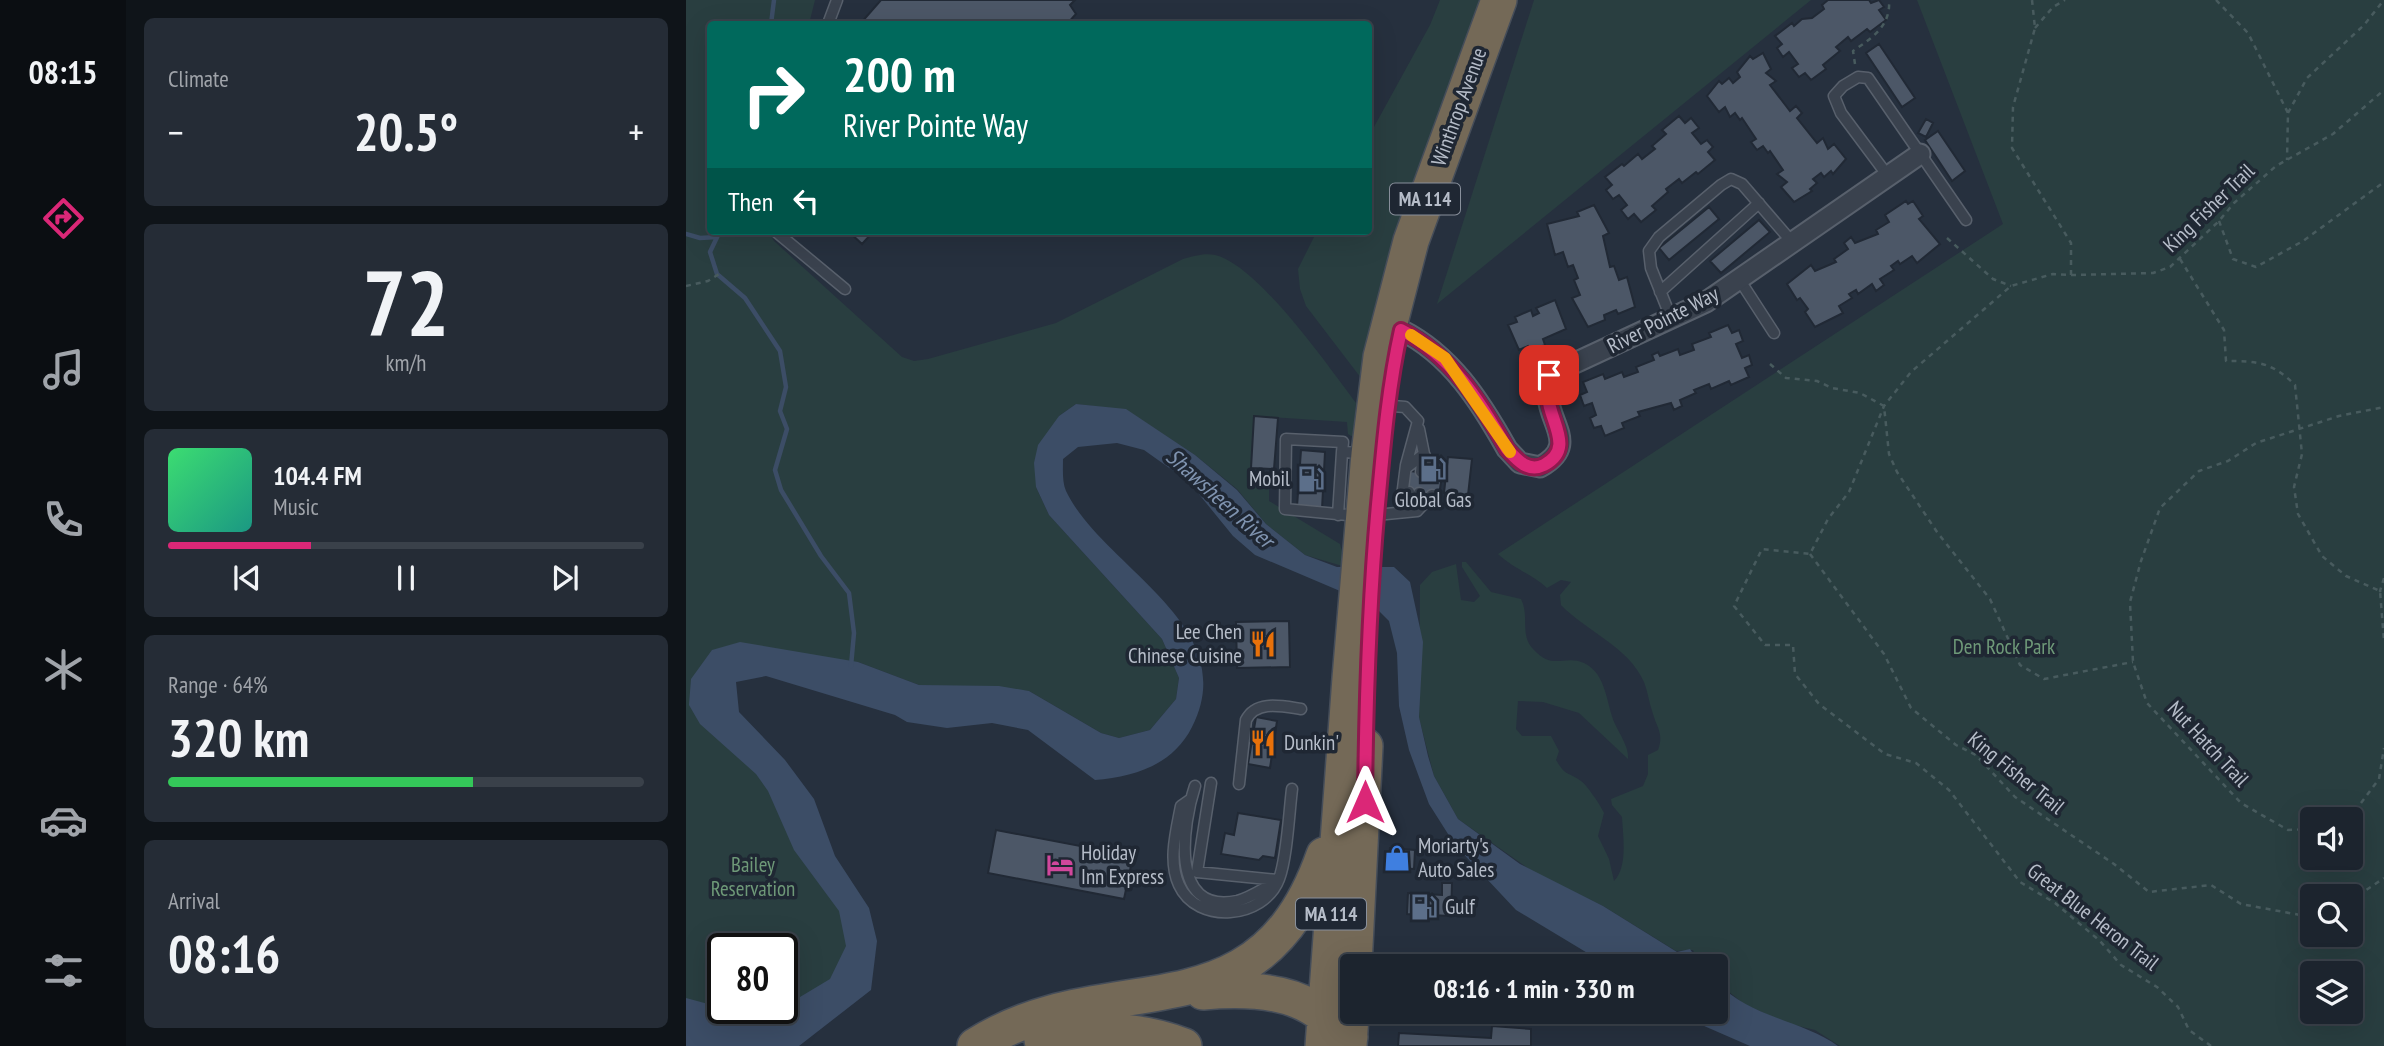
<!DOCTYPE html>
<html lang="en">
<head>
<meta charset="utf-8">
<style>
	:root { --surface:#1c242e; --page:#252c36; --text:#f1f3f6; --muted:#a0a4aa; --line:#3a414a; --accent:#db2777 }
	body { margin:0; font-family:"PT Sans Narrow",sans-serif; background:var(--page); color:var(--text); height:100vh; display:flex; flex-direction:column; font-size:26px; white-space:nowrap }
	* { box-sizing:border-box; margin:0 }
	p { font-size:23px; color:var(--muted) }
	.icon { flex:none; width:38px; height:38px; fill:none; stroke:currentColor; stroke-width:2; stroke-linecap:round; stroke-linejoin:round }
	.map { position:relative; flex:1; overflow:hidden }
	.panel { display:flex; flex-direction:column; gap:18px; padding:18px; background:#0f1419; width:560px }
	.panel>* { flex:none }
	.guide { position:absolute; left:21px; top:21px; width:665px; height:214px; border-radius:7px; box-shadow:0 7px 28px #0002,0 0 0 2px var(--line); background:#00695c; color:#fff; overflow:hidden }
	.tools { position:absolute; left:1614px; top:807px; display:grid; gap:14px }
	.tools a { display:grid; place-items:center; width:63px; height:63px; border-radius:7px; background:var(--surface); box-shadow:0 7px 28px #0002,0 0 0 2px var(--line); font-size:35px }
	.speed { position:absolute; left:21px; top:933px; display:flex; gap:14px; font-size:35px; font-weight:700; text-align:center }
	.speed>* { display:grid; place-content:center; width:91px; height:91px; border-radius:50%; background:var(--surface); box-shadow:0 7px 28px #0002,0 0 0 2px var(--line); line-height:1 }
	.speed .limit { border:4px solid #111; border-radius:10px; background:#fff; color:#111 }
	.pin { position:absolute; display:grid; place-items:center; width:60px; height:60px; color:#fff; margin:-30px; border-radius:14px; box-shadow:0 4px 10px #0006 }
	.me { position:absolute; width:77px; margin:-38px; rotate:0deg; stroke-linejoin:round; filter:drop-shadow(0 0 5px #0008) }
	.turn { display:flex; align-items:center; gap:24px; height:147px; padding:0 21px; font-size:32px }
	.turn .icon { width:91px; height:91px; stroke-width:2.5 }
	.turn b { display:block; font-size:49px; line-height:60px }
	.then { display:flex; align-items:center; height:66px; padding:0 21px; background:#0003; gap:14px; font-size:26px }
	.big { font-size:52px; font-weight:700; line-height:1.1 }
	.panel .tile { flex:1; display:flex; flex-direction:column; justify-content:center; gap:10px; min-width:0; padding:0 24px; border-radius:10px; background:var(--page) }
	.panel .dial { align-items:center; gap:0 }
	.dial b { font-size:91px; line-height:1 }
	.song { display:flex; align-items:center; gap:21px }
	.cover { width:84px; height:84px; border-radius:10px; background:linear-gradient(135deg,hsl(140 70% 55%),hsl(170 70% 35%)) }
	.played { height:7px; border-radius:4px; background:linear-gradient(90deg,var(--accent) 30%,var(--line) 30%) }
	.keys { display:flex; justify-content:space-around; direction:ltr }
	.heat { display:flex; justify-content:space-between; align-items:center; font-size:38px; direction:ltr }
	.charge { height:10px; border-radius:5px; background:linear-gradient(90deg,#34c759 64%,var(--line) 0) }
	.trip { position:absolute; left:654px; top:954px; width:388px; height:70px; border-radius:7px; background:var(--surface); box-shadow:0 7px 28px #0002,0 0 0 2px var(--line); font-weight:700; line-height:70px; text-align:center }
	main { display:flex; flex:1; min-height:0 }
	.menu { display:flex; flex-direction:column; width:126px; justify-content:space-around; align-items:center; background:#0b0e12; color:var(--muted) }
	.menu .icon { width:49px; height:49px }
	.menu .selected { color:var(--accent) }
	.menu b { font-size:32px; color:var(--text) }
	.map>svg:first-child { display:block }
	.green { fill:#293e40; fill-rule:evenodd }
	.water { fill:#3c4d66 }
	.lines { fill:none; stroke-linecap:round; stroke-linejoin:round }
	.stream { stroke:#3c4d66; stroke-width:4.5 }
	.building { fill:#4c5767; stroke:#212935; stroke-width:2 }
	.lane-casing { stroke:#58606c; stroke-width:13 }
	.street-casing { stroke:#58606c; stroke-width:23 }
	.highway-casing { stroke:#454d59; stroke-width:38 }
	.path { stroke:#485b5e; stroke-width:2.5; stroke-dasharray:5 5; stroke-linecap:butt }
	.lane { stroke:#3a424e; stroke-width:10 }
	.street { stroke:#3a424e; stroke-width:19 }
	.highway { stroke:#746957; stroke-width:35 }
	.route-casing { stroke:#8e194d; stroke-width:18 }
	.route { stroke:#db2777; stroke-width:12 }
	.slow { stroke:#f59e0b; stroke-width:12 }
	.labels { text-anchor:middle; stroke-width:7; stroke-linejoin:round; paint-order:stroke }
	.shield { fill:#1f2733; stroke:#89909c; stroke-width:2 }
	.shield-label { font-size:19px; font-weight:bold; fill:#b6bdc9 }
	.street-label { font-size:21px; fill:#b6bdc9; stroke:#1f2733 }
	.poi-label { font-size:21px; fill:#b6bdc9; stroke:#1f2733; text-anchor:start }
	.park-label { font-size:21px; fill:#6e9978; stroke:#1f2733 }
	.water-label { font-size:23px; font-style:italic; fill:#7f93af; stroke:#1f2733 }
</style>
</head>
<body>
<main>
<nav class="menu">
<b>08:15</b>
<svg class="icon selected" aria-label="directions" viewBox="0 0 24 24"><path d="M12 3l9 9-9 9-9-9zM9 14v-3h6M13 9l2 2-2 2"/></svg>
<svg class="icon" aria-label="music" viewBox="0 0 24 24"><path d="M9 18V5l10-2v13"/><circle cx="6" cy="18" r="3"/><circle cx="16" cy="16" r="3"/></svg>
<svg class="icon" aria-label="phone" viewBox="0 0 24 24"><path d="M5 4h4l2 5-3 2q2 4 5 5l2-3 5 2v4C11 20 4 13 5 4z"/></svg>
<svg class="icon" aria-label="climate" viewBox="0 0 24 24"><path d="M12 3v18M4 7l16 10M4 17L20 7"/></svg>
<svg class="icon" aria-label="car" viewBox="0 0 24 24"><path d="M5 17H2v-5l4-1 3-4h7l3 4 3 1v5h-3M9 17h6M6 11h13"/><circle cx="7" cy="17" r="2"/><circle cx="17" cy="17" r="2"/></svg>
<svg class="icon" aria-label="filters" viewBox="0 0 24 24"><path d="M4 7h16M4 17h16"/><circle cx="9" cy="7" r="2"/><circle cx="15" cy="17" r="2"/></svg>
</nav>
<section class="panel">
<div class="tile"><p>Climate</p>
<div class="heat"><a>−</a><b class="big">20.5°</b><a>+</a></div>
</div>
<div class="tile dial"><b>72</b><p>km/h</p></div>
<div class="tile">
<div class="song"><i class="cover"></i><div><b>104.4 FM</b><p>Music</p></div></div>
<div class="played"></div>
<div class="keys"><svg class="icon" aria-label="previous" viewBox="0 0 24 24"><path d="M18 5L8 12l10 7zM5 5v14"/></svg><svg class="icon" aria-label="pause" viewBox="0 0 24 24"><path d="M8 5v14M16 5v14"/></svg><svg class="icon" aria-label="next" viewBox="0 0 24 24"><path d="M6 5l10 7-10 7zM19 5v14"/></svg></div>
</div>
<div class="tile"><p>Range · 64%</p><b class="big">320 km</b><div class="charge"></div></div>
<div class="tile"><p>Arrival</p><b class="big">08:16</b></div>
</section>
<div class="map">
<svg width="1698" height="1046" viewBox="0 0 1698 1046">
	<rect width="100%" height="100%" fill="#26303e"/>
	<path class="green" d="M0 0H129L123 24H24V231H82L88 241 216 357 228 361 242 359 370 323 497 259C508 256 518 253 529 255 572 265 642 366 670 403L667 437 662 434 661 422 568 416 565 487 583 489V501L654 544 660 567 619 555 580 524 551 489 509 455 440 410 390 404 373 416 350 487 363 515 476 639 493 678 490 699 464 730 433 738 415 733 343 691 233 685 172 662 42 671V719L175 920 149 998 0 1042ZM37 948H96V1008H37Z
		M754 0H801L680 378H675L620 306 614 289 612 269 631 231H682L683 136 744 25Z
		M848 0H1125L751 304Z
		M1231 0H1698V1046H1154L1129 1030 1100 1023 1058 1004 1031 982V966H1014L1007 950 990 951 917 906 846 871 772 819 748 776 733 718 734 585 746 572 770 564 775 600 788 602 794 596 776 567V562H780L805 592 835 599C844 617 833 635 848 650 867 671 879 654 898 663 921 674 920 704 929 724 934 735 943 747 942 759L893 713 857 702 832 701 830 729 836 736H865L873 751 870 760C880 777 881 771 895 781 901 785 915 806 918 813L912 836 923 859 928 881C942 867 937 836 936 817L926 805 925 799 957 786 962 774V755L972 750C978 734 971 728 967 714 963 703 962 692 958 682 942 646 901 632 875 605L874 595 885 582 875 580 861 588C846 574 828 569 812 554L1317 224ZM1626 819H1664V858H1626ZM1626 896H1664V934H1626ZM1626 973H1664V1012H1626Z"/>
	<path class="water" d="M390 404 440 409 509 455 551 490 580 524 619 555 651 567H708L724 582 737 642 733 717 742 756 748 776 772 819 834 864 917 906 991 952 1004 949 1015 966H923L830 910 769 845 743 804 723 750 713 706 711 653 703 621 687 605 569 555 547 536 503 482 458 450 431 443 392 447 377 459C377 469 376 482 380 491 416 567 558 625 506 727 487 765 448 777 409 780L342 730 306 723 261 728 221 722 209 715 80 676 50 682 53 712 99 760 128 799 149 856 183 908 191 941 185 990 113 1046H0V998L37 1008H96V1002L114 997 144 979 160 946 153 911 108 850 82 791 70 774 14 724 3 705 5 679 26 650 54 642 172 662 233 685 313 686 343 691 415 733 433 738 464 730 490 699 493 678 476 639 363 515 350 487 348 463 352 445 373 416Z
		M1031 982C1064 1018 1114 1019 1152 1046H1064L986 1012H1031Z"/>
	<g class="lines">
		<path class="stream" d="M85 24 88 0
			M34 231 24 252 31 274 59 298 94 351 100 387 94 411 101 429 89 470 95 490 135 556 163 593 168 633 165 666
			M0 234 14 238 31 237"/>
	</g>
	<path class="building" d="M195 0H389L384 5 390 14 381 24H174Z
		M1142 0H1183L1185 3 1193 0 1198 7 1193 10 1200 20 1184 32 1181 29 1165 41 1162 37 1150 47 1154 51 1137 65 1140 69 1125 80 1119 73 1113 77 1106 68 1112 64 1103 52 1097 57 1091 48 1096 44 1089 36 1106 23 1108 26 1116 19 1126 18 1138 9 1136 5Z
		M1193 44 1229 98 1216 107 1180 53Z
		M1077 53 1085 69 1080 73 1090 81 1084 85 1104 111 1110 106 1116 113 1111 118 1131 143 1137 138 1142 149 1148 144 1160 159 1147 174 1145 171 1138 177 1135 173 1127 179 1131 183 1124 189 1126 191 1108 202 1095 187 1101 182 1091 174 1097 170 1084 151 1082 153 1077 146 1071 150 1065 142 1070 139 1056 118 1054 120 1049 113 1044 117 1039 107 1033 112 1021 96 1033 81 1036 84 1043 78 1047 83 1054 77 1051 72 1064 56 1067 59Z
		M993 116 999 123 1005 118 1013 128 1006 133 1015 144 1021 140 1027 147 1022 152 1029 160 1012 174 1010 172 996 183 993 179 980 189 982 192 966 206 970 210 955 222 948 214 942 219 935 210 941 205 933 195 927 199 920 190 926 185 919 177 936 164 938 166 952 154 956 159 969 149 966 146 980 134 976 130Z
		M1240 119 1247 123 1240 137 1232 133Z
		M1252 131 1279 171 1266 181 1239 140Z
		M1220 201 1222 204 1227 201 1237 216 1233 219 1254 244 1231 263 1226 256 1214 264 1212 261 1205 266 1208 270 1194 279 1198 285 1190 291 1186 284 1172 294 1170 290 1163 294 1166 298 1153 306 1157 313 1129 327 1119 312 1122 309 1114 298 1111 300 1101 284 1125 265 1129 271 1150 262 1148 259 1162 249 1158 243 1165 237 1169 243 1192 234 1190 230 1203 222 1199 215Z
		M908 205 923 233 917 236 924 267 928 266 933 280 941 277 949 307 932 314 930 310 918 315 919 320 902 327 886 298 894 295 888 280 892 278 887 265 882 267 877 252 869 255 861 224 893 216 891 212Z
		M1023 207 1033 219 983 260 973 248Z
		M1073 220 1084 232 1035 273 1024 261Z
		M162 231H188L176 244Z
		M869 300 880 329 857 339 859 345 844 351 842 346 833 350 822 325 831 322 829 317 845 310 847 316 853 313 850 308Z
		M1042 325 1046 333 1053 330 1057 341 1050 344 1056 358 1063 355 1066 365 1059 368 1063 377 1045 385 1043 381 1025 389 1023 384 1008 390 1010 393 994 400 996 406 988 410 985 403 952 412 954 416 936 423 938 428 919 436 915 426 908 428 904 418 910 415 906 403 898 406 894 395 901 392 897 382 917 374 919 379 936 372 938 377 952 372 950 367 968 360 966 355 972 352 974 356 992 349 994 355 1008 350 1006 344 1025 337 1023 333Z
		M568 416 592 418 588 469 565 468Z
		M615 450 639 452 636 509 611 507Z
		M762 457 786 459 782 495 758 493Z
		M724 471 756 475 753 496 721 491Z
		M603 621 604 667 551 668 550 622Z
		M570 717 591 721 584 768 562 764Z
		M552 813 595 820 589 858 577 856 573 860 535 854 539 833 548 835Z
		M310 830 447 856 438 899 302 873Z
		M704 848 729 850 728 869 702 867Z
		M756 883H766L765 916 721 914 722 893 756 895Z
		M806 1026 845 1029V1046H712L713 1033 805 1038Z"/>
	<g class="lines">
		<g class="lane-casing">
			<path id="lane" d="M142 24 151 0
				M1202 176 1155 113 1148 96 1157 86 1172 77 1182 78 1280 220
				M89 231 159 289
				M1053 279 1088 333
				M974 292 1073 203
				M985 318 965 268 963 251 973 237 1035 185 1045 179 1056 184 1106 242
				M695 405 719 407 732 421 720 465 714 512
				M738 454 748 474
				M720 468 738 454 733 429
				M735 472 737 455
				M723 492 731 511
				M731 511 733 493
				M652 515 656 452
				M690 515 731 511 746 495
				M672 516 599 509 600 439 657 442 656 452 679 453
				M525 783 511 872 592 880
				M553 784 560 720C570 700 595 706 615 709
				M509 786C497 823 482 915 551 901 564 898 578 888 590 882
				M505 799 495 806C490 832 482 861 493 885 511 925 578 919 593 879 601 858 603 813 606 789"/>
		</g>
		<g class="street-casing">
			<path id="street" d="M715 330C765 355 794 401 821 449L834 463 854 467C891 446 866 428 862 398 861 391 862 383 863 375L1020 302 1234 154"/>
		</g>
		<g class="highway-casing">
			<path id="highway" d="M668 966 679 746
				M517 992C551 989 595 989 625 1007 639 1015 651 1027 664 1037
				M356 1040C404 1028 452 1028 498 1046
				M289 1046C423 960 571 1046 638 855
				M637 1046 664 678 683 454 695 357 725 241 813 0
				M663 1046 667 986"/>
		</g>
		<path class="path" d="M1346 0 1349 28 1327 107 1326 148 1385 243V275L1367 274 1325 286 1225 372 1198 406 1163 492 1142 519 1124 554 1076 549 1048 606 1079 645H1107L1109 674 1133 704 1199 754 1230 763 1263 790 1334 882 1369 903 1414 941 1435 965 1471 987 1492 1007 1503 1030 1525 1046
			M1530 0 1562 33 1602 113 1601 160
			M1349 28 1367 7 1379 0
			M1169 64 1167 51C1186 38 1205 26 1203 0
			M1602 113 1621 78 1678 25 1698 0
			M1533 221 1547 259 1570 267 1617 241 1698 182
			M1261 238 1307 279 1325 286
			M1494 259 1538 330 1540 361C1571 361 1586 362 1609 385L1616 454 1608 487 1612 514 1636 556 1660 576 1694 591 1698 641
			M1385 275 1467 273 1484 267 1533 221 1548 203 1590 166 1647 134 1698 90
			M0 286 22 281 33 274
			M1084 364 1100 378 1131 381 1146 388 1174 393 1198 406 1203 454 1211 472 1251 532 1304 599 1334 665 1358 679 1447 662
			M1124 554 1198 654 1225 708 1270 745 1290 755 1329 797 1428 864 1463 892 1525 885 1555 904 1614 915 1626 913
			M1698 578 1694 591 1698 596
			M1663 819 1693 779 1698 748
			M1626 829 1602 830 1555 803 1461 703 1447 662 1444 602 1455 561 1474 508 1513 471 1542 461 1570 443 1653 416 1698 407
			M1664 901 1698 878"/>
		<use href="#lane" class="lane"/>
		<use href="#street" class="street"/>
		<use href="#highway" class="highway"/>
	</g>
	<g class="lines">
		<g class="route-casing">
			<path id="route" d="M679 802C680 699 683 597 693 494 698 439 703 384 715 330 765 355 794 401 821 449 831 460 842 473 858 465 889 449 864 422 862 397 861 390 862 382 863 375"/>
		</g>
		<use href="#route" class="route"/>
		<path class="slow" d="M725 335 759 358 824 452"/>
	</g>
	<defs>
		<g id="fuel-bare" transform="scale(2.1)"><path d="M-5.5-6h7V0h2V4h1.3V-2.5L3-4.5l.8-.8L6-3V5H2.5V1h-1V6h-7ZM-4.2-4.7v3.2H.2V-4.7Z" fill="#5c6f8a" stroke="#1f2733" stroke-width="2.5" paint-order="stroke"/></g>
		<g id="restaurant-bare" transform="scale(2.1)"><path d="M-5-6h1v4h1v-4h1v4h1v-4h1v5L-1.5 .5V6h-2V.5L-5-1ZM5-6V6H3V1.5H1.5Q1.5-4 5-6Z" fill="#e8710a" stroke="#1f2733" stroke-width="2.5" paint-order="stroke"/></g>
		<g id="shop-bare" transform="scale(2.1)"><path d="M-5-2.5h2.3a2.7 3.5 0 0 1 5.4 0H5L5.5 6h-11ZM-1.5-2.5h3a1.5 2.3 0 0 0-3 0Z" fill="#3f7fe0" stroke="#1f2733" stroke-width="2.5" paint-order="stroke"/></g>
		<g id="hotel-bare" transform="scale(2.1)"><path d="M-6-4.5h1.5V1H6V5H4.5V3h-9V5H-6ZM-4 0a1.8 1.8 0 1 1 3.6 0ZM.5 0V-2.5h3Q6-2.5 6 0Z" fill="#d1479c" stroke="#1f2733" stroke-width="2.5" paint-order="stroke"/></g>
	</defs>
	<g fill-rule="evenodd">
		<use href="#fuel-bare" x="747" y="469"/>
		<use href="#fuel-bare" x="625" y="479"/>
		<use href="#restaurant-bare" x="577" y="644"/>
		<use href="#restaurant-bare" x="577" y="743"/>
		<use href="#shop-bare" x="711" y="858"/>
		<use href="#hotel-bare" x="374" y="865"/>
		<use href="#fuel-bare" x="738" y="907"/>
	</g>
	<g class="labels">
		<g class="shield">
			<rect x="704" y="183.5" width="70" height="31" rx="5"/>
			<rect x="610" y="898.5" width="70" height="31" rx="5"/>
		</g>
		<g class="shield-label">
			<text x="739" y="206">MA 114</text>
			<text x="645" y="921">MA 114</text>
		</g>
		<g class="street-label">
			<text transform="translate(773 107) rotate(-70)" y="7">Winthrop Avenue</text>
			<text transform="translate(1523 208) rotate(-44)" y="7">King Fisher Trail</text>
			<text transform="translate(977 320) rotate(-27)" y="7">River Pointe Way</text>
			<text transform="translate(1522 744) rotate(47)" y="7">Nut Hatch Trail</text>
			<text transform="translate(1330 773) rotate(39)" y="7">King Fisher Trail</text>
			<text transform="translate(1407 917) rotate(38)" y="7">Great Blue Heron Trail</text>
		</g>
		<g class="poi-label">
			<text x="604" y="486" text-anchor="end">Mobil</text>
			<text x="747" y="507" text-anchor="middle">Global Gas</text>
			<text x="556" y="639" text-anchor="end">Lee Chen<tspan x="556" dy="24">Chinese Cuisine</tspan></text>
			<text x="598" y="750">Dunkin'</text>
			<text x="732" y="853">Moriarty's<tspan x="732" dy="24">Auto Sales</tspan></text>
			<text x="395" y="860">Holiday<tspan x="395" dy="24">Inn Express</tspan></text>
			<text x="759" y="914">Gulf</text>
		</g>
		<g class="park-label">
			<text x="1318" y="654">Den Rock Park</text>
			<text x="67" y="872">Bailey<tspan x="67" dy="24">Reservation</tspan></text>
		</g>
		<g class="water-label">
			<text transform="translate(534 498) rotate(42)" y="8">Shawsheen River</text>
		</g>
	</g>
</svg>
<div class="tools">
<a><svg class="icon" aria-label="sound" viewBox="0 0 24 24"><path d="M4 9h4l5-4v14l-5-4H4zM17 9q2 3 0 6"/></svg></a>
<a><svg class="icon" aria-label="search" viewBox="0 0 24 24"><circle cx="10" cy="10" r="6"/><path d="M15 15l6 6"/></svg></a>
<a><svg class="icon" aria-label="layers" viewBox="0 0 24 24"><path d="M12 4l9 5-9 5-9-5zM3 14l9 5 9-5"/></svg></a>
</div>
<div class="speed"><div class="limit">80</div></div>
<div class="pin" style="left:863px;top:375px;background:#d93025"><svg class="icon" aria-label="arrive" viewBox="0 0 24 24"><path d="M6 21V4h12l-3 4 3 4H6"/></svg></div>
<svg class="me" style="left:679px;top:802px" viewBox="-20 -20 40 40"><path d="M0-17L14 15 0 8-14 15z" fill="#db2777" stroke="#fff" stroke-width="4"/></svg>
<div class="trip">08:16 · 1 min · 330 m</div>
<div class="guide">
<div class="turn"><svg class="icon" aria-label="right" viewBox="0 0 24 24"><path d="M7 20v-9h11M14 6l5 5-5 5"/></svg><div><b>200 m</b>River Pointe Way</div></div>
<div class="then">Then<svg class="icon" aria-label="left" viewBox="0 0 24 24"><path d="M17 20v-9H6M10 6l-5 5 5 5"/></svg></div>
</div>
</div>
</main>
</body>
</html>
